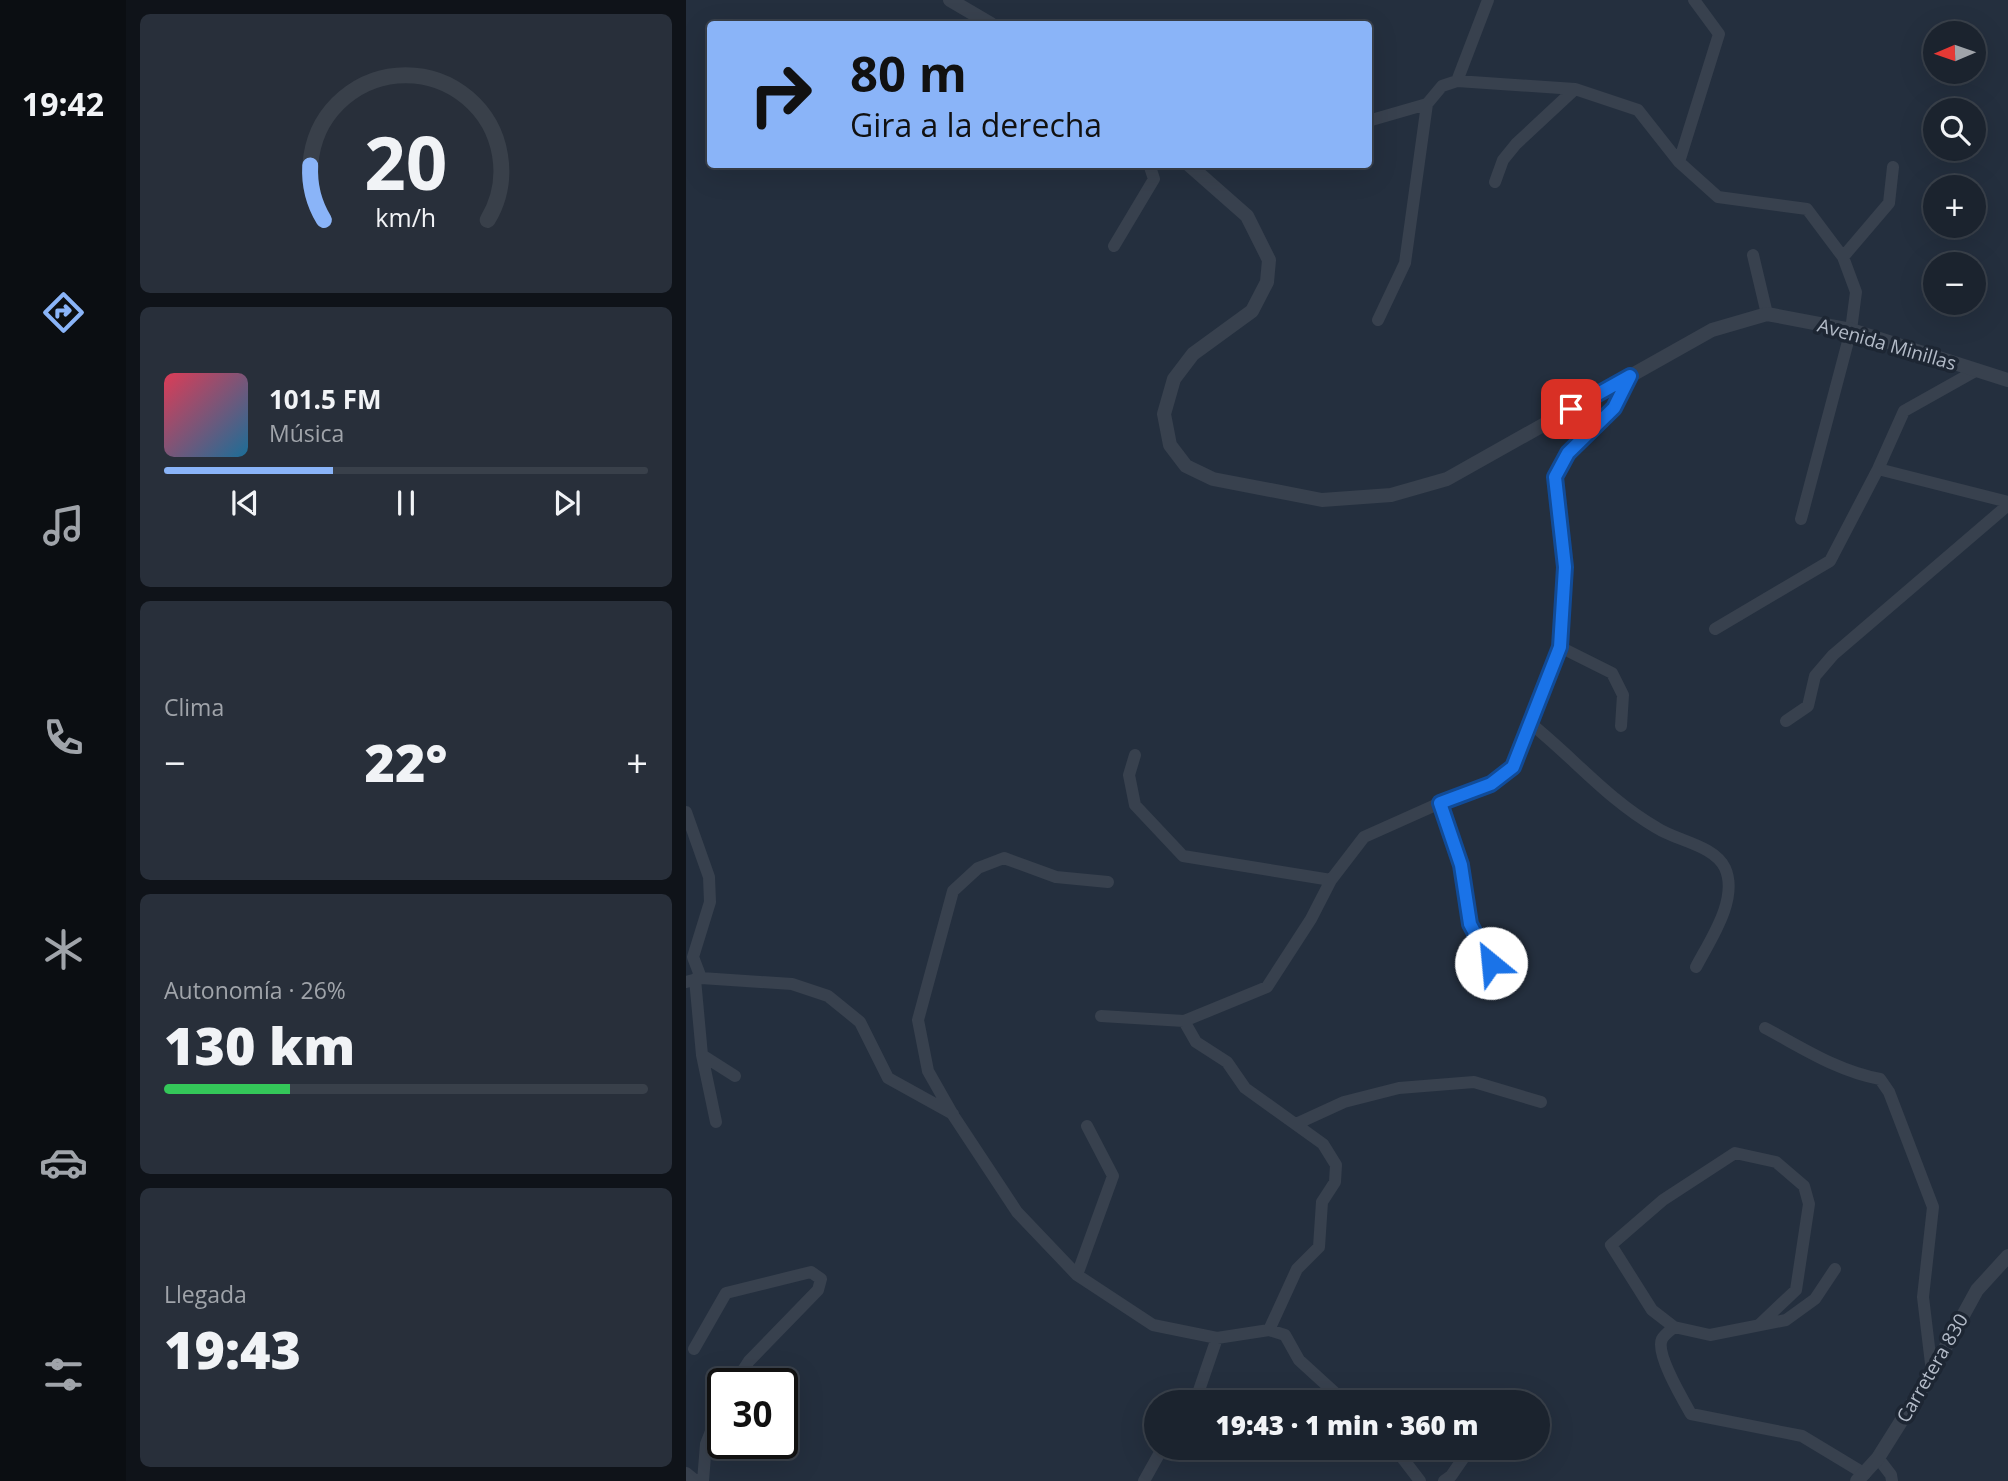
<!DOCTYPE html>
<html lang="es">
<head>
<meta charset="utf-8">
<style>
	:root { --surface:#1b232e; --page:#282f3a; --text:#f1f3f6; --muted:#a0a4aa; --line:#39404a; --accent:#8ab4f8 }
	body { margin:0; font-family:"Open Sans",sans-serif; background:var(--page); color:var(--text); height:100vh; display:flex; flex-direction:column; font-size:26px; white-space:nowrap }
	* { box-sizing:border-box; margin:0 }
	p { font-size:23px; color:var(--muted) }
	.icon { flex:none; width:38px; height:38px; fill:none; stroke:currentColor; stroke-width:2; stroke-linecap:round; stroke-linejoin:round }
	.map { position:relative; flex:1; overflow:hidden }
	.side { display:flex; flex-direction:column; gap:14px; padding:14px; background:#0f1319; width:560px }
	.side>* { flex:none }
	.top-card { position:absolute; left:21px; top:21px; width:665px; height:147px; border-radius:7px; box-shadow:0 7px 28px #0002,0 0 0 2px var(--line); background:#8ab4f8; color:#111; overflow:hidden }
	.needle { width:46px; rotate:268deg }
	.tools { position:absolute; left:1237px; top:21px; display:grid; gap:14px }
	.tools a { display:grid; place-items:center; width:63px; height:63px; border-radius:50%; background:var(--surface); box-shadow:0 7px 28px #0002,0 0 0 2px var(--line); font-size:35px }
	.speed { position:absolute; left:21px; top:1368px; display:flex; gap:14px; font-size:35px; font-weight:700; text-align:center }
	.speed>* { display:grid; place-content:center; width:91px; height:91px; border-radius:50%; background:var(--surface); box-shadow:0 7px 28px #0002,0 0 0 2px var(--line); line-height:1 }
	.speed .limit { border:4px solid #111; border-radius:10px; background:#fff; color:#111 }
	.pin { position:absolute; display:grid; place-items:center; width:60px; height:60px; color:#fff; margin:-30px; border-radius:14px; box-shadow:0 4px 10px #0006 }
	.me { position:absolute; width:77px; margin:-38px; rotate:332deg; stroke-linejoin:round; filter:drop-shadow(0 0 5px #0008) }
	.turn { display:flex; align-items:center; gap:24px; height:147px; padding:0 28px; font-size:32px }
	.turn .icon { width:91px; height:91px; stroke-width:2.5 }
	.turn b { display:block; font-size:49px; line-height:60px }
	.big { font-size:52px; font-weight:800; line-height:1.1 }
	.side .card { flex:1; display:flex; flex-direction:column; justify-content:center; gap:10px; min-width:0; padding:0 24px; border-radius:10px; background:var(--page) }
	.side .dial { align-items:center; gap:0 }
	.dial svg { height:182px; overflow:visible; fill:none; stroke:var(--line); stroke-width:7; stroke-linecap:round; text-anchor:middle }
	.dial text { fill:var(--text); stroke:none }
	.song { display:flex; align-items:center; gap:21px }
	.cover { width:84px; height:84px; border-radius:10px; background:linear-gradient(135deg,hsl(350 70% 55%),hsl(200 70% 35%)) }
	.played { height:7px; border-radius:4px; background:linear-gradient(90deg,var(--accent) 35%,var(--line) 35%) }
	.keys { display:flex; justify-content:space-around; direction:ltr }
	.heat { display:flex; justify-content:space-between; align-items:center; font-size:38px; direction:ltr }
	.charge { height:10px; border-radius:5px; background:linear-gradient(90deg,#34c759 26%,var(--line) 0) }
	.trip { position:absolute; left:458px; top:1390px; width:406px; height:70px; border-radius:35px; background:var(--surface); box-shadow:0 7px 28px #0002,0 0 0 2px var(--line); font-weight:800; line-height:70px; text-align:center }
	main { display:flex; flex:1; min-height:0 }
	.menu { display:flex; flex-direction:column; width:126px; justify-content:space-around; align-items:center; background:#0b0e12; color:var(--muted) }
	.menu .icon { width:49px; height:49px }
	.menu .on { color:var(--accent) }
	.menu b { font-size:32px; color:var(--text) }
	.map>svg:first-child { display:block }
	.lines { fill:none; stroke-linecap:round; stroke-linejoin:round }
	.minor { stroke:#38414e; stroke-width:12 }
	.tertiary { stroke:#38414e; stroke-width:14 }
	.route-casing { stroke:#114b97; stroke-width:18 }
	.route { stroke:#1a73e8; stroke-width:12 }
	.labels { text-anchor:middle; stroke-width:7; stroke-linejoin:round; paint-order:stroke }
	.street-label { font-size:19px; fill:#b4bcc9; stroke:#1d2633 }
</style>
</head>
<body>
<main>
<nav class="menu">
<b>19:42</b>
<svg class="icon on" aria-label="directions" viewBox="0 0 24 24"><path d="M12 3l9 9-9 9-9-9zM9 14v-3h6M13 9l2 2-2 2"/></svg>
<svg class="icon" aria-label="music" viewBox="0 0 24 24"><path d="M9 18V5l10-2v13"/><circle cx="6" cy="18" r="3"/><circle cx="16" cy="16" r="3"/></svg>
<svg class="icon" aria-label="phone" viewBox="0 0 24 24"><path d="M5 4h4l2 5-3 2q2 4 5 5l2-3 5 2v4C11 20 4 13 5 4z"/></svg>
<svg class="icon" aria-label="climate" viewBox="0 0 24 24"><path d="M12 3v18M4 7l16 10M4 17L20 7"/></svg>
<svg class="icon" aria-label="car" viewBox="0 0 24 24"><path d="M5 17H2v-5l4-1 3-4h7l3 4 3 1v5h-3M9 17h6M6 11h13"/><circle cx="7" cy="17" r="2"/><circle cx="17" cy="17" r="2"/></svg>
<svg class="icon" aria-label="filters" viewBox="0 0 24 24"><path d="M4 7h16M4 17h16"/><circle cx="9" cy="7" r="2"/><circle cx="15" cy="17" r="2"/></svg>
</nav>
<section class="side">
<div class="card dial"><svg viewBox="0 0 100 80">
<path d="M14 69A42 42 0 1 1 86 69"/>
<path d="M14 69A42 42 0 0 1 8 45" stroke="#8ab4f8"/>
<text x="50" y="56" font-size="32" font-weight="700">20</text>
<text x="50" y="72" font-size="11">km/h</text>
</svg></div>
<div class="card">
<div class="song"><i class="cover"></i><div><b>101.5 FM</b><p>Música</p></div></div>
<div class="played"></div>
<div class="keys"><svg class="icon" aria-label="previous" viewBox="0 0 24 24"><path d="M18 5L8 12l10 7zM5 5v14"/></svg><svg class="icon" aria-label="pause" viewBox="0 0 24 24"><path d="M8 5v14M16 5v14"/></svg><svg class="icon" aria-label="next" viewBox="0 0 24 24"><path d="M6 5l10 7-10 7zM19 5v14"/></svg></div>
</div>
<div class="card"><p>Clima</p>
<div class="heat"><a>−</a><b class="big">22°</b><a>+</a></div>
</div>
<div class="card"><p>Autonomía · 26%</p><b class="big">130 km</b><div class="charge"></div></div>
<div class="card"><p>Llegada</p><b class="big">19:43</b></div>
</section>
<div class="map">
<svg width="1322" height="1481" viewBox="0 0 1322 1481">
	<rect width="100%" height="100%" fill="#242f3e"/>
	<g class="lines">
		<path class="minor" d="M771 81 889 89 952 110 993 162 1032 197 1121 209 1157 257
			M682 121 741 104
			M993 162 1033 34 1008 0
			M809 182 817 160 830 144 889 89
			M428 246 468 179 463 164
			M1067 255 1081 314
			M692 320 719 263 741 104 756 86 771 81 802 0
			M1192 469 1322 502
			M1115 519 1165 330 1170 292 1157 257 1203 203 1207 167
			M1029 629 1144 561 1192 469 1218 411 1291 370
			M874 647 926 673 937 695 935 726
			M1100 721 1122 706 1129 676 1147 655 1322 505
			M844 723C889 759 921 799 971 828 991 841 1028 845 1039 868 1053 899 1024 940 1010 967
			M449 755 443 775 449 805 497 856 645 880
			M754 803 775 865 784 924 805 963
			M0 812 23 877 24 902 7 957 15 978
			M422 882 370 877 318 858 292 868 267 891 232 1020 242 1071 267 1115 331 1212 391 1275 467 1325 531 1338 583 1330 599 1335 613 1360 659 1402
			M9 979 16 1055 49 1076
			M0 982 15 978 106 984 142 996 174 1022 202 1078 267 1114
			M415 1016 498 1021 581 987 625 919 645 880 678 837 754 803 805 784 827 767 874 647 879 567 869 477 882 453 928 408 944 376
			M498 1021 510 1042 541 1062 559 1088 637 1144 650 1165 649 1182 636 1202 633 1247 611 1269 583 1330
			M1079 1028C1117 1048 1151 1071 1194 1079L1203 1092 1247 1207 1237 1297 1246 1372
			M16 1055 30 1122
			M610 1124 658 1102 713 1088 788 1082 855 1102
			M391 1275 427 1176 401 1126
			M1074 1324 1110 1290 1123 1204 1118 1186 1090 1162 1049 1153 977 1200 925 1245 966 1310 988 1327 1024 1335 1100 1320 1129 1299 1149 1269
			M988 1327C985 1330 979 1334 976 1339 969 1353 997 1400 1005 1414L1116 1436 1179 1474
			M8 1349 40 1293 125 1272 135 1279 132 1290 63 1361 48 1384
			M509 1402 531 1338
			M829 1402 835 1397
			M708 1447 734 1481
			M1192 1458 1205 1475 1206 1481
			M0 1473 10 1481
			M17 1481 20 1444 37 1401
			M458 1481 477 1447
			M758 1481 765 1476 785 1447"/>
		<path class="tertiary" d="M264 0 305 24
			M502 164 561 216 583 260 581 282 566 311 507 354 488 379 478 414 484 445 500 466 527 479 636 500 705 495 761 479 1026 330 1081 314 1165 330 1322 380
			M1171 1481 1192 1458 1246 1372 1291 1290 1322 1256"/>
	</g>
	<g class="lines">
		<g class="route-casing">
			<path id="route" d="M805 963 784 924 775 865 754 803 805 784 827 767 874 647 879 567 869 477 882 453 928 408 944 376 885 409"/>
		</g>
		<use href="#route" class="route"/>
	</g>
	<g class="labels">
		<g class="street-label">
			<text transform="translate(1201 344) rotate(16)" y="7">Avenida Minillas</text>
			<text transform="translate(1246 1368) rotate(-60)" y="7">Carretera 830</text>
		</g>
	</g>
</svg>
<div class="tools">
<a><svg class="needle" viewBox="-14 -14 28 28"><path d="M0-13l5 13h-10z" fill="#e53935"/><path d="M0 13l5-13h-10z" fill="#a0a4aa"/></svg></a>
<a><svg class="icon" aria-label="search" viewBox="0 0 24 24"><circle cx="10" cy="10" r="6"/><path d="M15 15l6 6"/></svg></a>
<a>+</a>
<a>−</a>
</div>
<div class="speed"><div class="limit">30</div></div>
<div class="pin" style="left:885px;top:409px;background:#d93025"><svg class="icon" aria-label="arrive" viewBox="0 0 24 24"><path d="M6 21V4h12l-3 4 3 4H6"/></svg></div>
<svg class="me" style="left:805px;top:963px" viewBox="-20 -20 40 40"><circle r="19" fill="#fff"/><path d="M0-13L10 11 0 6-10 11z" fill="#1a73e8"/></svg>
<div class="trip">19:43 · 1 min · 360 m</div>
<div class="top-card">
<div class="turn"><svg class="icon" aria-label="right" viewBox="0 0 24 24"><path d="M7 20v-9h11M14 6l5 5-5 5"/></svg><div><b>80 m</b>Gira a la derecha</div></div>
</div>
</div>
</main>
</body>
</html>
